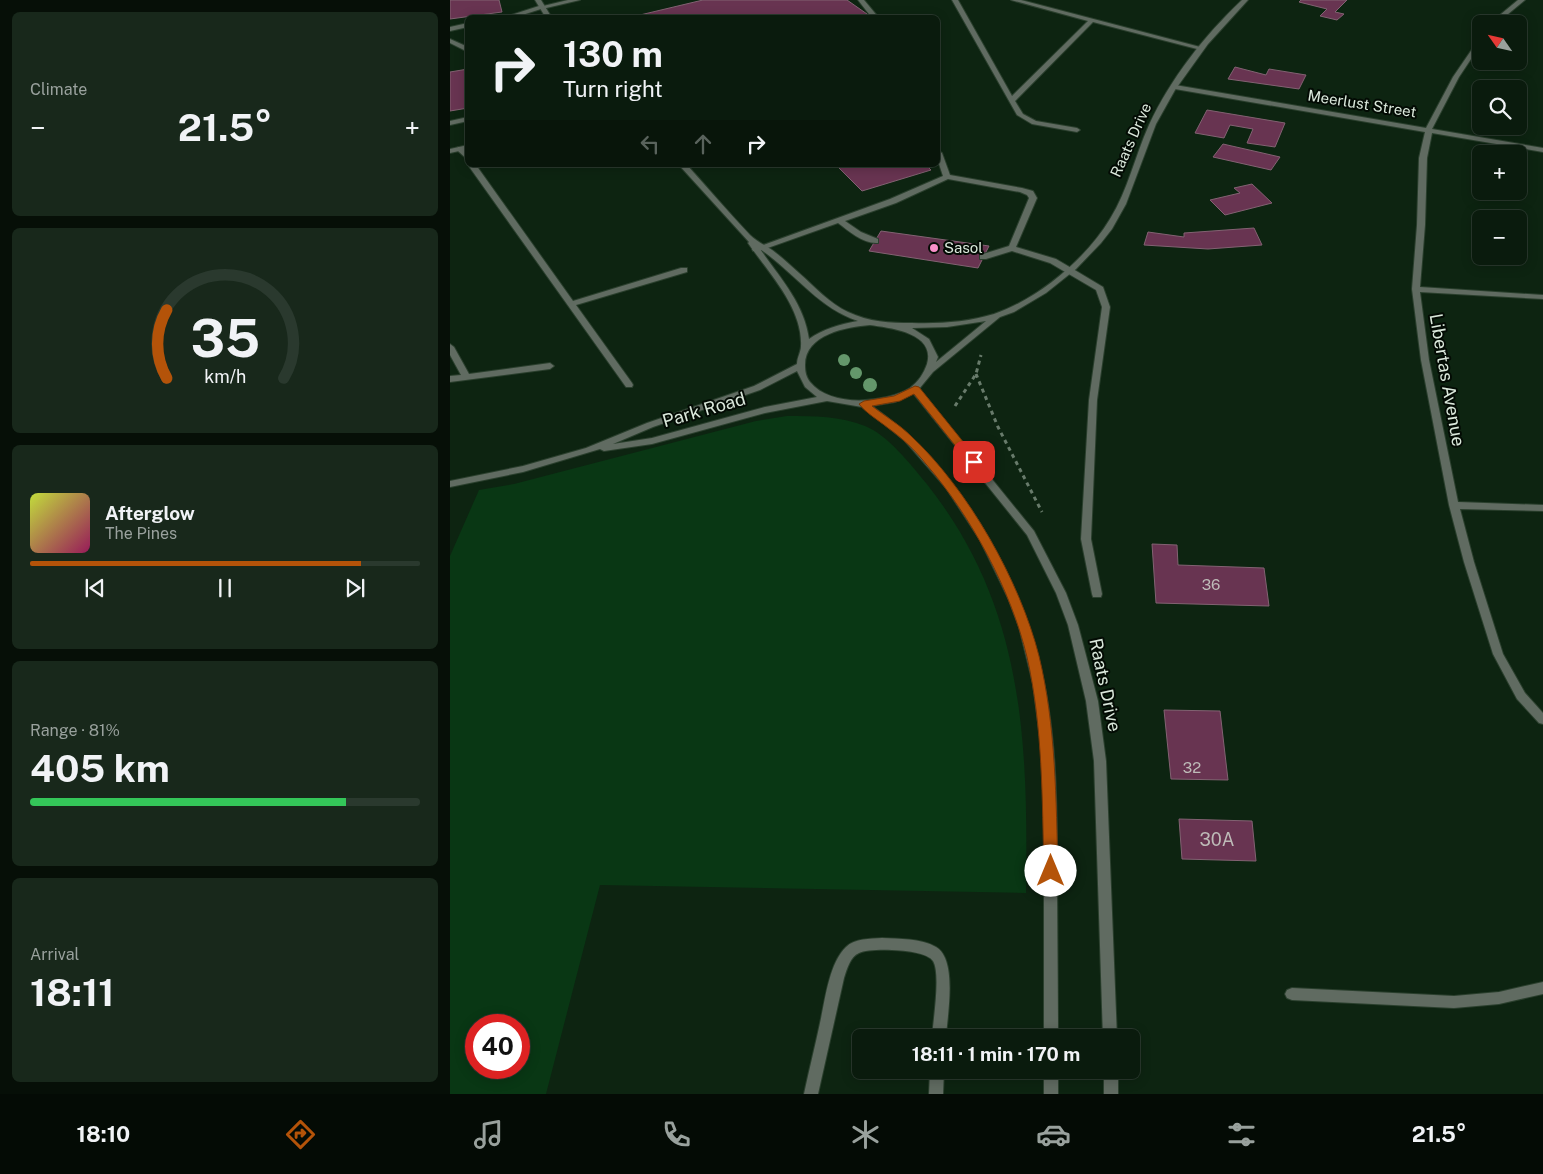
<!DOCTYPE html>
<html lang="en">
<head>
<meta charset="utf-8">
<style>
	:root { --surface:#0a1b0d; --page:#18281b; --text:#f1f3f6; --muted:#99a19d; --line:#2a392e; --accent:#b45309 }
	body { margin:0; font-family:"Public Sans",sans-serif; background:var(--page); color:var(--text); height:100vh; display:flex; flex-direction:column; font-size:19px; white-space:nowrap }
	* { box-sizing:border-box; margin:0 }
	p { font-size:16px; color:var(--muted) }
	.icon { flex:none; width:28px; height:28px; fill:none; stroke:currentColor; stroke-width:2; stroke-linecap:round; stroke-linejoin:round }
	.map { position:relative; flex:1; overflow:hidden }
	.side { display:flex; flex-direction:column; gap:12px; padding:12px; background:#060f07; width:450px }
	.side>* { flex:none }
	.banner { position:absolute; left:15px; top:15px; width:475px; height:152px; border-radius:8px; box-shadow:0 2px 12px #0003,0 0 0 1px var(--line); background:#0a1b0d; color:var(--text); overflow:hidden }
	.needle { width:32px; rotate:304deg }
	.controls { position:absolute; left:1022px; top:15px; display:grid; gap:10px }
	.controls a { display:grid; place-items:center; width:55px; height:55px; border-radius:8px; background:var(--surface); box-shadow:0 2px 12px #0003,0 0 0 1px var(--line); font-size:25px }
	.speed { position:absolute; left:15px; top:1014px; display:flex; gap:10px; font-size:25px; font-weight:700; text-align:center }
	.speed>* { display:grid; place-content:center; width:65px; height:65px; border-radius:50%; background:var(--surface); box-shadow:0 2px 12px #0003,0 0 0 1px var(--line); line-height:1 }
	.speed .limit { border:8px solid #d22; background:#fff; color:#111 }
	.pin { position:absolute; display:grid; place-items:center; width:42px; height:42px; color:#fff; margin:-21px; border-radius:10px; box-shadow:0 2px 8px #0006 }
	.me { position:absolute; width:55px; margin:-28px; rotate:0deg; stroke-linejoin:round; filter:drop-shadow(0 0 4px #0008) }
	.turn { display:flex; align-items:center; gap:18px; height:105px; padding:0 15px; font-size:22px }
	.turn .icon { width:65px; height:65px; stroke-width:2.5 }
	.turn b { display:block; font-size:35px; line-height:42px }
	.lanes { display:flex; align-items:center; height:48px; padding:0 15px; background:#0003; justify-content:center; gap:25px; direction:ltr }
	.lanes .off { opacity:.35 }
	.big { font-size:38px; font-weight:700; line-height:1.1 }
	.side .tile { flex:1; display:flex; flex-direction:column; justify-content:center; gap:8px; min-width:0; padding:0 18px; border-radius:8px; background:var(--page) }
	.side .dial { align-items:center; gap:0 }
	.dial svg { height:130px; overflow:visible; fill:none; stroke:var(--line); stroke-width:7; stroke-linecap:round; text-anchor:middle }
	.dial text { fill:var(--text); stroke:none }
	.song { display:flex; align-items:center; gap:15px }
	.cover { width:60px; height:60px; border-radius:8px; background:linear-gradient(135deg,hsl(70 70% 55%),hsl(330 70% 35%)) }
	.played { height:5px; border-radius:2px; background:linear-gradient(90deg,var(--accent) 85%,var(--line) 85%) }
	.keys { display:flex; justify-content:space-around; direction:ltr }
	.heat { display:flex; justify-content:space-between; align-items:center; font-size:28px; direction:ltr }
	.charge { height:8px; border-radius:4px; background:linear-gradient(90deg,#34c759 81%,var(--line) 0) }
	.trip { position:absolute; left:402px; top:1029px; width:288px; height:50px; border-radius:8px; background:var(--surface); box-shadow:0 2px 12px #0003,0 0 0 1px var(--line); font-weight:700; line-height:50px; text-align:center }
	.tabs { display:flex; height:80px; justify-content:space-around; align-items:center; background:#040b05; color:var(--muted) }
	.tabs .icon { width:35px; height:35px }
	.tabs .selected { color:var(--accent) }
	.tabs b { font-size:22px; color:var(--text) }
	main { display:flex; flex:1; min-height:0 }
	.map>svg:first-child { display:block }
	.green { fill:#093714; fill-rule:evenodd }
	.building { fill:#683451; stroke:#826272 }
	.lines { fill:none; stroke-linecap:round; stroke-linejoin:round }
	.service-casing { stroke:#2a3f2d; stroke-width:2 }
	.minor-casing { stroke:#2a3f2d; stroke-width:2 }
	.tertiary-casing { stroke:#2a3f2d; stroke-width:2 }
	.path { stroke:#687b6b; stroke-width:3; stroke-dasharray:4 4; stroke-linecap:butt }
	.service { fill:#606b61; fill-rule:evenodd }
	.minor { fill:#606b61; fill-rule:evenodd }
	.tertiary { fill:#606b61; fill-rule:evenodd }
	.tree { fill:#64976b }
	.route { fill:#b45309; stroke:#753606 }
	.poi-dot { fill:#f98fc9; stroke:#030b04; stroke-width:2 }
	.labels { text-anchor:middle; stroke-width:4; stroke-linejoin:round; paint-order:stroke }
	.far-street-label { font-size:15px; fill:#dae8db; stroke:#030b04 }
	.far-poi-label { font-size:15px; fill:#dae8db; stroke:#030b04; text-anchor:start }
	.number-label { font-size:15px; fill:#bebbb8 }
	.street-label { font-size:18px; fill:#dae8db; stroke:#030b04 }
	.near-number-label { font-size:18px; fill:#bebbb8 }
</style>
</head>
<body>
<main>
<section class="side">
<div class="tile"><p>Climate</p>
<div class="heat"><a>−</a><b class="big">21.5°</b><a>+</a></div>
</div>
<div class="tile dial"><svg viewBox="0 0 100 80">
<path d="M14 69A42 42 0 1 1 86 69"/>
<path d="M14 69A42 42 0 0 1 14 27" stroke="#b45309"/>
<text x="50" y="56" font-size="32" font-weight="700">35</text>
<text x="50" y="72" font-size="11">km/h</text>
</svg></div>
<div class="tile">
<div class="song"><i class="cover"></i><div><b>Afterglow</b><p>The Pines</p></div></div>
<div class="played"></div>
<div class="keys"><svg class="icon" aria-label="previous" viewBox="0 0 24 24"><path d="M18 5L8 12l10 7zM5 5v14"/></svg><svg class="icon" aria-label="pause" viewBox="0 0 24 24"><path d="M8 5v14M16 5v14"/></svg><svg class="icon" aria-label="next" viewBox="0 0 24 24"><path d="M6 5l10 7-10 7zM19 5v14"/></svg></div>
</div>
<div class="tile"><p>Range · 81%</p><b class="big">405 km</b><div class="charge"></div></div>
<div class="tile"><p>Arrival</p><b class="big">18:11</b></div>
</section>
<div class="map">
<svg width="1093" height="1094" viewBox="0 0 1093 1094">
	<rect width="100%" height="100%" fill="#0d2411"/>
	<path class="green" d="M337 416C364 416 390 416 415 426 438 435 461 465 476 483 575 607 578 742 576 893L150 885 96 1094H0V556L29 490 64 484 306 421ZM26 1025H69V1068H26Z"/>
	<path class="building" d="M0 0H49L52 12 0 19Z
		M253 0H397L417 14 415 18H193L190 15Z
		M851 0H897L885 12 894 14 887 20 870 16 877 9 849 2Z
		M785 67 816 75 819 69 856 75 849 89 778 79Z
		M18 69V108L0 111V72Z
		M757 110 835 123 825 147 797 143 803 129 780 125 774 138 745 133Z
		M773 144 830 157 821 170 763 157Z
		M386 165H476L481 170 412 191Z
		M802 184 822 203 775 215 760 200 790 193 784 188Z
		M804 228 812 245 758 249 694 245 698 232 734 237V233Z
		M431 231 539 246 528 268 419 251Z
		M702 544 727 545 728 565 814 568 819 606 706 603Z
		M714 710 770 711 778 780 721 779Z
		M729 819 802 821 806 861 732 859Z"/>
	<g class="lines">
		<g class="service-casing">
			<path id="service" d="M408 0H414L429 18H422Z
				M502 0H508L562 96 638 21 561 0H571L754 48 751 50 643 22 565 101 573 114 586 121 627 128 630 130 627 132 582 124 567 115Z
				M92 5 94 6V8L63 18H52Z
				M18 23V27L0 31V27Z
				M0 39 18 47V52L0 43Z
				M18 117V121L0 125V121Z
				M8 147H14L18 153V160L8 151Z
				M488 151 492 153 500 175 572 188 583 191 587 198 566 247 606 259 623 269V273H617L600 263 562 251 536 259H530V255L559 246 579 198 577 195 570 192 498 179 446 203 395 221 411 232 428 239V243C413 244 399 231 388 223L309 251H303L302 249 440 199 493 176 488 161Z
				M18 165H26L123 301 231 268H237V272L126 305 182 383 183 385 182 387H176Z
				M0 344 4 347 19 374 100 363 104 366 100 369 0 382V376L11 375 0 355Z
				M432 938C449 939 471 938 486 947 508 960 497 1016 496 1038H482C483 1021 491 974 483 961 476 949 421 947 409 953 400 957 397 969 394 978L368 1094H354C359 1070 365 1047 370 1023 375 1001 379 963 396 947 405 938 420 939 432 938Z
				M1093 982V994L1049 1004 1004 1008 842 1000 837 998 835 994 837 990 842 988 1004 996 1049 992Z
				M480 1070H494L493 1094H479Z"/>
		</g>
		<g class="minor-casing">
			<path id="minor" d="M118 0H130L92 9 89 7Z
				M1068 0H1075L1046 24H1039Z
				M1031 38V44L1009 77 982 129 1093 148V152L982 133 977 158 975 225 970 287 1093 295V299L970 292 979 360 1008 502 1093 505V511L1010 509 1024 562 1053 654 1075 693 1093 713V724L1089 723 1067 699 1043 654 1014 562 999 505 971 360 962 289 967 225 969 158 975 132 725 89 722 87 725 85 976 128 1003 77 1029 39Z
				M18 145V149L0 153V149Z
				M617 269H623L653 287 660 307 647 400 641 539 652 594 651 597H643L642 594 631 539 639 400 652 307 646 290 617 273Z"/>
		</g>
		<g class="tertiary-casing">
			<path id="tertiary" d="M85 0H91L102 18H96Z
				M792 0H798L758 44 725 90 706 124 676 204 662 229 651 243 626 269 596 293 564 312 550 317 483 372 469 389 584 531 616 593 628 625 648 701 656 761 667 1038H653L644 761 636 701 618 625 606 593 577 535 463 393 445 402 422 406C466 437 501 477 529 522 555 564 576 609 588 657 606 724 607 795 607 863 607 921 608 979 608 1038H594V793L590 738 583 684 569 627 558 598 530 540 496 488 455 441 422 414 412 407 377 401 315 413 202 444 154 451 150 449 73 472 0 487V481L73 466 136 448 197 423 304 386 347 364C347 357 351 352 351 346 353 308 318 272 298 243L299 242 229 165H237C258 188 278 212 300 235 307 242 317 246 326 253 334 259 341 266 349 273 364 286 380 304 398 312 419 322 440 323 462 323 489 324 518 322 544 314 588 299 636 259 660 219 678 190 685 156 699 125 721 78 754 36 792 0ZM310 249C344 272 368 308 408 321 390 324 373 329 359 339 354 303 330 278 310 249ZM536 321 486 362 488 357 479 339 462 328 497 327ZM420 325C441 328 486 333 477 364 474 373 468 382 460 388 435 403 381 408 360 382 356 377 355 371 355 365 355 334 397 327 420 325ZM347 371 355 387 367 397 315 407 202 438 163 444 203 427 310 390Z
				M594 1070H608V1094H594Z
				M654 1070H668V1094H654Z"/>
		</g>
		<path class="path" d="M526 374 548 427 592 512
			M505 406 526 374 531 355"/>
		<use href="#service" class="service"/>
		<use href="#minor" class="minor"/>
		<use href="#tertiary" class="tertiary"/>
	</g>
	<g class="tree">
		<circle cx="394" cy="360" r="6"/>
		<circle cx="406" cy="373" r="6"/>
		<circle cx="420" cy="385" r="7"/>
	</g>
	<path class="route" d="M465 386 469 387 527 459V464H520L464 394 450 401 422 406C435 416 450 425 461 436 518 489 570 581 589 656 606 726 606 800 608 871L606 875 601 877 596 875 594 871C592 800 593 727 577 657 561 590 521 516 476 464 465 450 452 438 438 428 428 420 416 413 409 404L414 401 444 396Z"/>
	<circle class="poi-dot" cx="484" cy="248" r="5"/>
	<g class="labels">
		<g class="far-street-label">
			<text transform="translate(912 104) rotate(9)" y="5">Meerlust Street</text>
			<text transform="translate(681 140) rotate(-66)" y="5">Raats Drive</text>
		</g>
		<g class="far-poi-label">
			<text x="494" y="253">Sasol</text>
		</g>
		<g class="number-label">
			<text x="761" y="590">36</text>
			<text x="742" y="773">32</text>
		</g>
		<g class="street-label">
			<text transform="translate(997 380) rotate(80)" y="6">Libertas Avenue</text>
			<text transform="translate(254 410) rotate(-16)" y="6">Park Road</text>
			<text transform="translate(655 685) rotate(78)" y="6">Raats Drive</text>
		</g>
		<g class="near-number-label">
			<text x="767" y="846">30A</text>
		</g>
	</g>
</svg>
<div class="controls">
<a><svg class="needle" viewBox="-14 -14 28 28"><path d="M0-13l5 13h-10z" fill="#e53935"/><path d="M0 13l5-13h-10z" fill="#99a19d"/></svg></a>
<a><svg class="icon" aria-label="search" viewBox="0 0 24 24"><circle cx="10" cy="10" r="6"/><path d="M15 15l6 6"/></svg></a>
<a>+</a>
<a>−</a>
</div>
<div class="speed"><div class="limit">40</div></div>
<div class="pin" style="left:524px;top:462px;background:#d93025"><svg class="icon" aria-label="arrive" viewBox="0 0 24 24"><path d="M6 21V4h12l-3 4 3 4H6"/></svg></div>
<svg class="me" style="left:601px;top:871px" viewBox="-20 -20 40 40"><circle r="19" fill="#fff"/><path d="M0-13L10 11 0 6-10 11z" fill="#b45309"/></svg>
<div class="trip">18:11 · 1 min · 170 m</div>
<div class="banner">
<div class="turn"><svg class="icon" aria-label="right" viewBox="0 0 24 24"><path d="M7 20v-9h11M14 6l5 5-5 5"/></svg><div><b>130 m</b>Turn right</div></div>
<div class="lanes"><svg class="icon off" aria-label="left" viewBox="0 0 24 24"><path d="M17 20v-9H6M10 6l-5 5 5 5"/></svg><svg class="icon off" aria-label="ahead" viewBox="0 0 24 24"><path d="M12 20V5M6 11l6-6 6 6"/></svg><svg class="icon" aria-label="right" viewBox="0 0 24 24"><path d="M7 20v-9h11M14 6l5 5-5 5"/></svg></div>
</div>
</div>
</main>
<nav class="tabs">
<b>18:10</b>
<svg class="icon selected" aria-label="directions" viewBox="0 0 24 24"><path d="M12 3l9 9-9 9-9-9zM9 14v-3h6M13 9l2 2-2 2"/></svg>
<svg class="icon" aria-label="music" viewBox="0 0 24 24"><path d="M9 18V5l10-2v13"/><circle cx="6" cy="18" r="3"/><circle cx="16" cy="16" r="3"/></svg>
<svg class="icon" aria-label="phone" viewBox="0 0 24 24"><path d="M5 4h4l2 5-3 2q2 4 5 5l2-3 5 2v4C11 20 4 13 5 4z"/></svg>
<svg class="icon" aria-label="climate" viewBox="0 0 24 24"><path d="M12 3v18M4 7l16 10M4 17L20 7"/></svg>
<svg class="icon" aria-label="car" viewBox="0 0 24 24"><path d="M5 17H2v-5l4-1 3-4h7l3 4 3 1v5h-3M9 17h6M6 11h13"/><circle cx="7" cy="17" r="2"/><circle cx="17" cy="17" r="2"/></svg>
<svg class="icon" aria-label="filters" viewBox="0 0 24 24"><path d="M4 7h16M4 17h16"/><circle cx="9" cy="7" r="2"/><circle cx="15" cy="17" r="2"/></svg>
<b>21.5°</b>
</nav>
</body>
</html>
